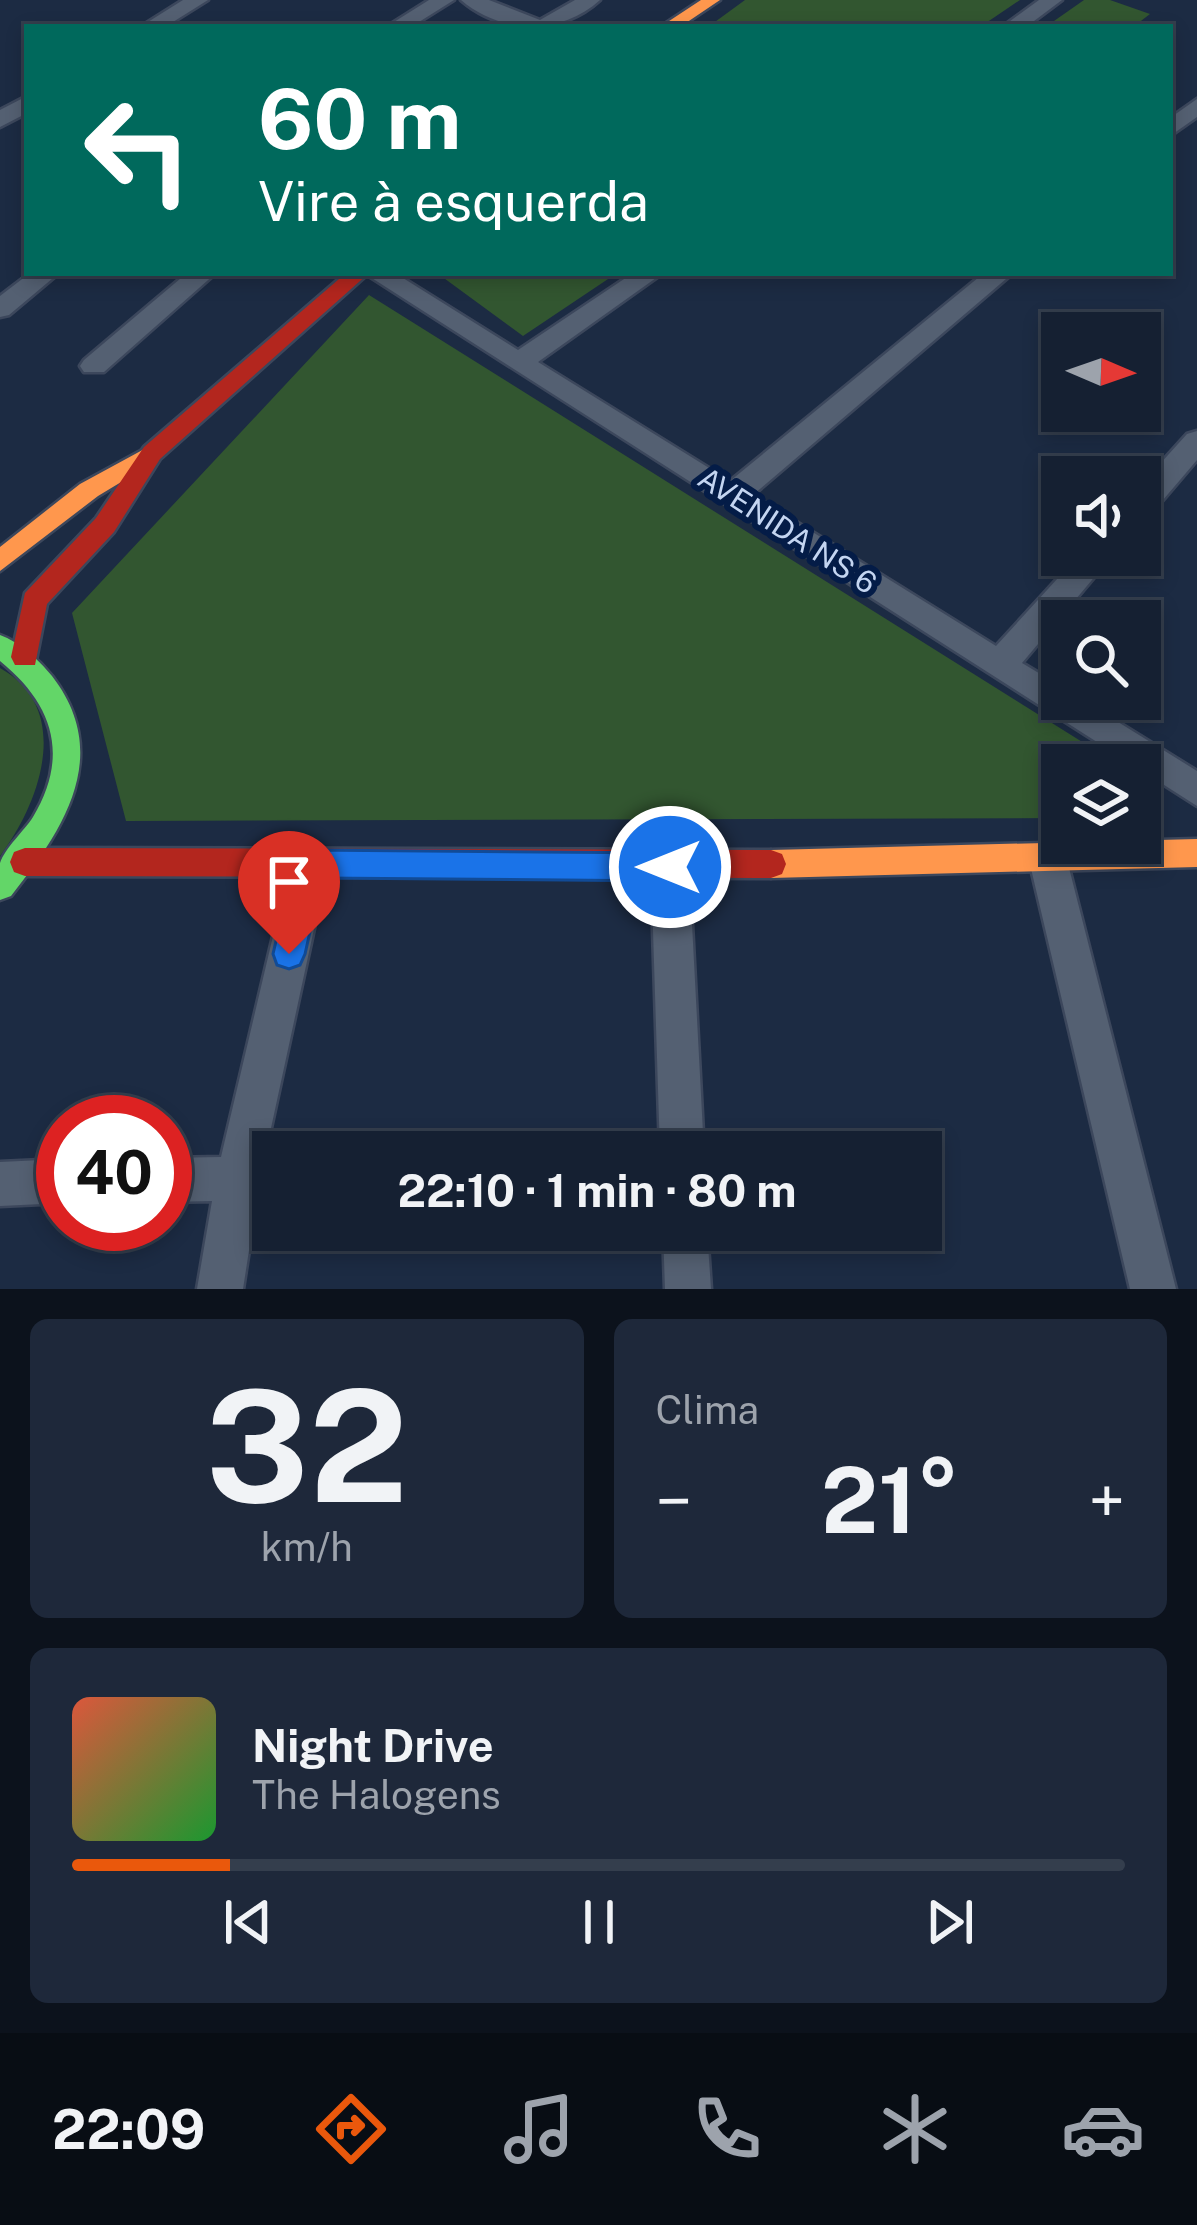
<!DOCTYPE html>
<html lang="pt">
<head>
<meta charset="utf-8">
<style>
	:root { --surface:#152032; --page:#1e283a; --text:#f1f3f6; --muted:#9da3ac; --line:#343e4d; --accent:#ea580c }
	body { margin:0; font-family:"Public Sans",sans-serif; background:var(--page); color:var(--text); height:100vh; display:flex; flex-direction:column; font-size:45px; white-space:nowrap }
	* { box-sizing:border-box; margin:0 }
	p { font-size:39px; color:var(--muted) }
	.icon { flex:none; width:66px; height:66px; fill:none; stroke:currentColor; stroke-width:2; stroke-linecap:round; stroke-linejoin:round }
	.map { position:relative; height:1289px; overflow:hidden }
	.side { display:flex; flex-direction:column; gap:30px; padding:30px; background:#0c121c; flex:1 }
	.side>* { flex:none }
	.hud { position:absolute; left:24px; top:24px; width:1149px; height:252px; border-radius:0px; box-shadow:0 6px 18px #0003,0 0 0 3px var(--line); background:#00695c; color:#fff; overflow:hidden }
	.needle { width:78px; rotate:92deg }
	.fabs { position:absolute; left:1041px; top:312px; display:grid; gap:24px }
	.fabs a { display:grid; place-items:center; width:120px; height:120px; border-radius:0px; background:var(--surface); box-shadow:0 6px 18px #0003,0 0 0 3px var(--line); font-size:60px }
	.speed { position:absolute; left:36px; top:1095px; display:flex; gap:24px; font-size:60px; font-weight:700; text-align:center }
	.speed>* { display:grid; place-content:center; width:156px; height:156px; border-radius:50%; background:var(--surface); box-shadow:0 6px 18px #0003,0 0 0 3px var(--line); line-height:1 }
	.speed .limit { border:18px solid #d22; background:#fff; color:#111 }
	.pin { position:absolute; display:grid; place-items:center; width:102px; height:102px; color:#fff; margin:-123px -51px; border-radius:50% 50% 50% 0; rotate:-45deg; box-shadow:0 0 12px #0007 }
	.pin .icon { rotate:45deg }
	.me { position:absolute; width:132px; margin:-66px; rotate:270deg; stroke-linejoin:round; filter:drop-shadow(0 0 9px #0008) }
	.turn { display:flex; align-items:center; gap:42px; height:252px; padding:0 36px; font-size:54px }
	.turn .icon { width:156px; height:156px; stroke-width:2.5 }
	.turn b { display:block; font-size:84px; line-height:102px }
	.big { font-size:90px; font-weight:700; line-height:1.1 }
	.side .tile { flex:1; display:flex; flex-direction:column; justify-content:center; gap:18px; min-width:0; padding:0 42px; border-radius:18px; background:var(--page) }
	.side .dial { align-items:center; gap:0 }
	.dial b { font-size:156px; line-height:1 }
	.song { display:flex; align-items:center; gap:36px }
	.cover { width:144px; height:144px; border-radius:18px; background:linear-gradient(135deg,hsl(10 70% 55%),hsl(130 70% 35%)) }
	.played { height:12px; border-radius:6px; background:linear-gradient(90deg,var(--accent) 15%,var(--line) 15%) }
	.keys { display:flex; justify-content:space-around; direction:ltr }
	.heat { display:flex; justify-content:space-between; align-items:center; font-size:66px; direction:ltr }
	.side .tiles { flex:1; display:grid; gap:30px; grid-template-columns:1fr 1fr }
	.tile:last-child { grid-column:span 2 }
	.trip { position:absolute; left:252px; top:1131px; width:690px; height:120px; border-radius:0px; background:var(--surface); box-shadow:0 6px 18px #0003,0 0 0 3px var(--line); font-weight:700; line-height:120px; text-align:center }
	.menu { display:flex; height:192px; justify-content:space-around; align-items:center; background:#080d14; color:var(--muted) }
	.menu .icon { width:84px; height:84px }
	.menu .active { color:var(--accent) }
	.menu b { font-size:54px; color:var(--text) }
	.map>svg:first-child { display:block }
	.green { fill:#325630 }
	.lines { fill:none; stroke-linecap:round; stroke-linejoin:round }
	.street-casing { stroke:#3c475c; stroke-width:5 }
	.fast-casing { stroke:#3c475c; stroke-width:5 }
	.slow-casing { stroke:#3c475c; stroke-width:5 }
	.jam-casing { stroke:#3c475c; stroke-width:5 }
	.street { fill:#546072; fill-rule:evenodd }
	.fast { fill:#63d668; fill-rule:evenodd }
	.slow { fill:#ff974d; fill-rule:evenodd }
	.jam { fill:#b3261e; fill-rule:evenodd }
	.route { fill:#1a73e8; stroke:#114b97; stroke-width:3 }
	.labels { text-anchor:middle; stroke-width:12; stroke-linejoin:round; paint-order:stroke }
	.street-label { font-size:30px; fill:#c4d5f1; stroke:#041c47 }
</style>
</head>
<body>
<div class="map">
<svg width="1197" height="1289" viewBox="0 0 1197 1289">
	<rect width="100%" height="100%" fill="#1c2b43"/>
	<path class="green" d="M745 0H1020L980 27H708Z
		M1084 0H1110L1150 14 1133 27H1064L1054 21Z
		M437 273H617L523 336Z
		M369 295 1119 765H1062V818L126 821 72 613Z
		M0 668C74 709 40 803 0 856Z"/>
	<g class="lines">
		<g class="street-casing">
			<path id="street" d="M183 0H208L165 27H140Z
				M429 0H454L411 27H386Z
				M461 0H489L540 20 575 0H600C561 36 501 34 461 0Z
				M1039 0H1062L1026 27H1002Z
				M27 96V113L0 127V110Z
				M1197 99V117L1170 136V118Z
				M30 273H59L9 315 0 317V296Z
				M187 273H216L104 372H84L80 366 84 360Z
				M364 273H395L518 350 633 273H663L538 362 730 481 984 273H1013L753 495 996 646 1079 555H1113L1022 663 1062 687V699H1081L1197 771V806Z
				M1197 431V460L1151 514 1140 517V486L1187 434Z
				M1048 843 1061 848 1067 860 1176 1289H1130L1029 860 1035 848Z
				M309 847 322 852 328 864 260 1179 243 1289H197L212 1201 165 1202V1158L221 1157 290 864 296 852Z
				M670 850 683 855 689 867 704 1152H660L651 867 657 855Z
				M63 1159V1203L0 1206V1162Z
				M663 1230H707L711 1289H665Z"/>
		</g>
		<g class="fast-casing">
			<path id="fast" d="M0 635C19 642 39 660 52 676 113 755 64 829 11 896L0 900C0 890 0 872 0 863 5 848 24 831 33 817 70 755 53 704 0 661Z"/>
		</g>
		<g class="slow-casing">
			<path id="slow" d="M701 0H720L680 27H660Z
				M148 447 160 455 156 461 98 496 0 571V547L80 484Z
				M1197 839V867L771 878 760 874 756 864 760 854 771 850Z"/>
		</g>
		<g class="jam-casing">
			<path id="jam" d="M346 273H369L160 459 114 532 47 604 35 665H15L11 657 25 593 96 518 144 447Z
				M25 848 771 850 782 854 786 864 782 874 771 878 25 876 14 872 10 862 14 852Z"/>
		</g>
		<use href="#street" class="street"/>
		<use href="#fast" class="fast"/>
		<use href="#slow" class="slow"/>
		<use href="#jam" class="jam"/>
	</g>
	<path class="route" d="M309 850 670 853 681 857 685 867 681 877 670 881 322 878 305 954 300 965 289 969 277 965 273 954 294 864 298 854Z"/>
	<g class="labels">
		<g class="street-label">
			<text transform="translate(787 531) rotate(33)" y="10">AVENIDA NS 6</text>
		</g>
	</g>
</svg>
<div class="fabs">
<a><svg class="needle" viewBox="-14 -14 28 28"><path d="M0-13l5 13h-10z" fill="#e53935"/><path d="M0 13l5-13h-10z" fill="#9da3ac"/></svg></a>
<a><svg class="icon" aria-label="sound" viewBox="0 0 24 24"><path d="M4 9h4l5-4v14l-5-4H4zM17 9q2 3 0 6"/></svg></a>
<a><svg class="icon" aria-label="search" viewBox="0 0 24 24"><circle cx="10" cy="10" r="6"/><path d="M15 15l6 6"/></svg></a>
<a><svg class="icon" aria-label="layers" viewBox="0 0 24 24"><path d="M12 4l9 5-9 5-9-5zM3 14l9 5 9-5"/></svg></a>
</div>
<div class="speed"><div class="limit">40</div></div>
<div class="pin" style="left:289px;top:954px;background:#d93025"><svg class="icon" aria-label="arrive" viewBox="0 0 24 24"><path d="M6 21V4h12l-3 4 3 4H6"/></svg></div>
<svg class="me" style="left:670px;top:867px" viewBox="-20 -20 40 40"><circle r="17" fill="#1a73e8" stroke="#fff" stroke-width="3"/><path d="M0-11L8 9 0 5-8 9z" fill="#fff"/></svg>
<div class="trip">22:10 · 1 min · 80 m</div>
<div class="hud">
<div class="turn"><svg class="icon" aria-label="left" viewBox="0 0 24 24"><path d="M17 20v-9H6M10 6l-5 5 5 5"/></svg><div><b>60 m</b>Vire à esquerda</div></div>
</div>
</div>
<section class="side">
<div class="tiles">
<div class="tile dial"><b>32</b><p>km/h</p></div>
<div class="tile"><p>Clima</p>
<div class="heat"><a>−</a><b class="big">21°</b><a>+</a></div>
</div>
<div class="tile">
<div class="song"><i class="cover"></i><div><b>Night Drive</b><p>The Halogens</p></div></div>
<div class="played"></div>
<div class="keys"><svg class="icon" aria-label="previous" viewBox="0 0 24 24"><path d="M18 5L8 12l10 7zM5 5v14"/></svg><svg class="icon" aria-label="pause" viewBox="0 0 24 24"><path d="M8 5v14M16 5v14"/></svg><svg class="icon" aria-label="next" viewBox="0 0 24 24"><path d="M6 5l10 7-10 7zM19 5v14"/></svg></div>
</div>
</div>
</section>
<nav class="menu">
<b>22:09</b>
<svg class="icon active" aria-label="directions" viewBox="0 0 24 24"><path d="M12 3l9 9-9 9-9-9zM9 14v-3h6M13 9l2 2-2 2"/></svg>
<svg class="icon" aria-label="music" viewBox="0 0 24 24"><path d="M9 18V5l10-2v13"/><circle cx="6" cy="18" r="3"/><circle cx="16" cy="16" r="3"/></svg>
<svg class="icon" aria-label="phone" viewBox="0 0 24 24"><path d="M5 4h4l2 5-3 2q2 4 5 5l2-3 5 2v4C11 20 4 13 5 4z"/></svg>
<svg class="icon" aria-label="climate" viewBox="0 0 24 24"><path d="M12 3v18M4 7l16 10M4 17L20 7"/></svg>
<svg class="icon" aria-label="car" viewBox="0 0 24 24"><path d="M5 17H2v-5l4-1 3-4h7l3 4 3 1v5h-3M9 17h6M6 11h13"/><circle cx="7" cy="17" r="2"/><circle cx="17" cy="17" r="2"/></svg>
</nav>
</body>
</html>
